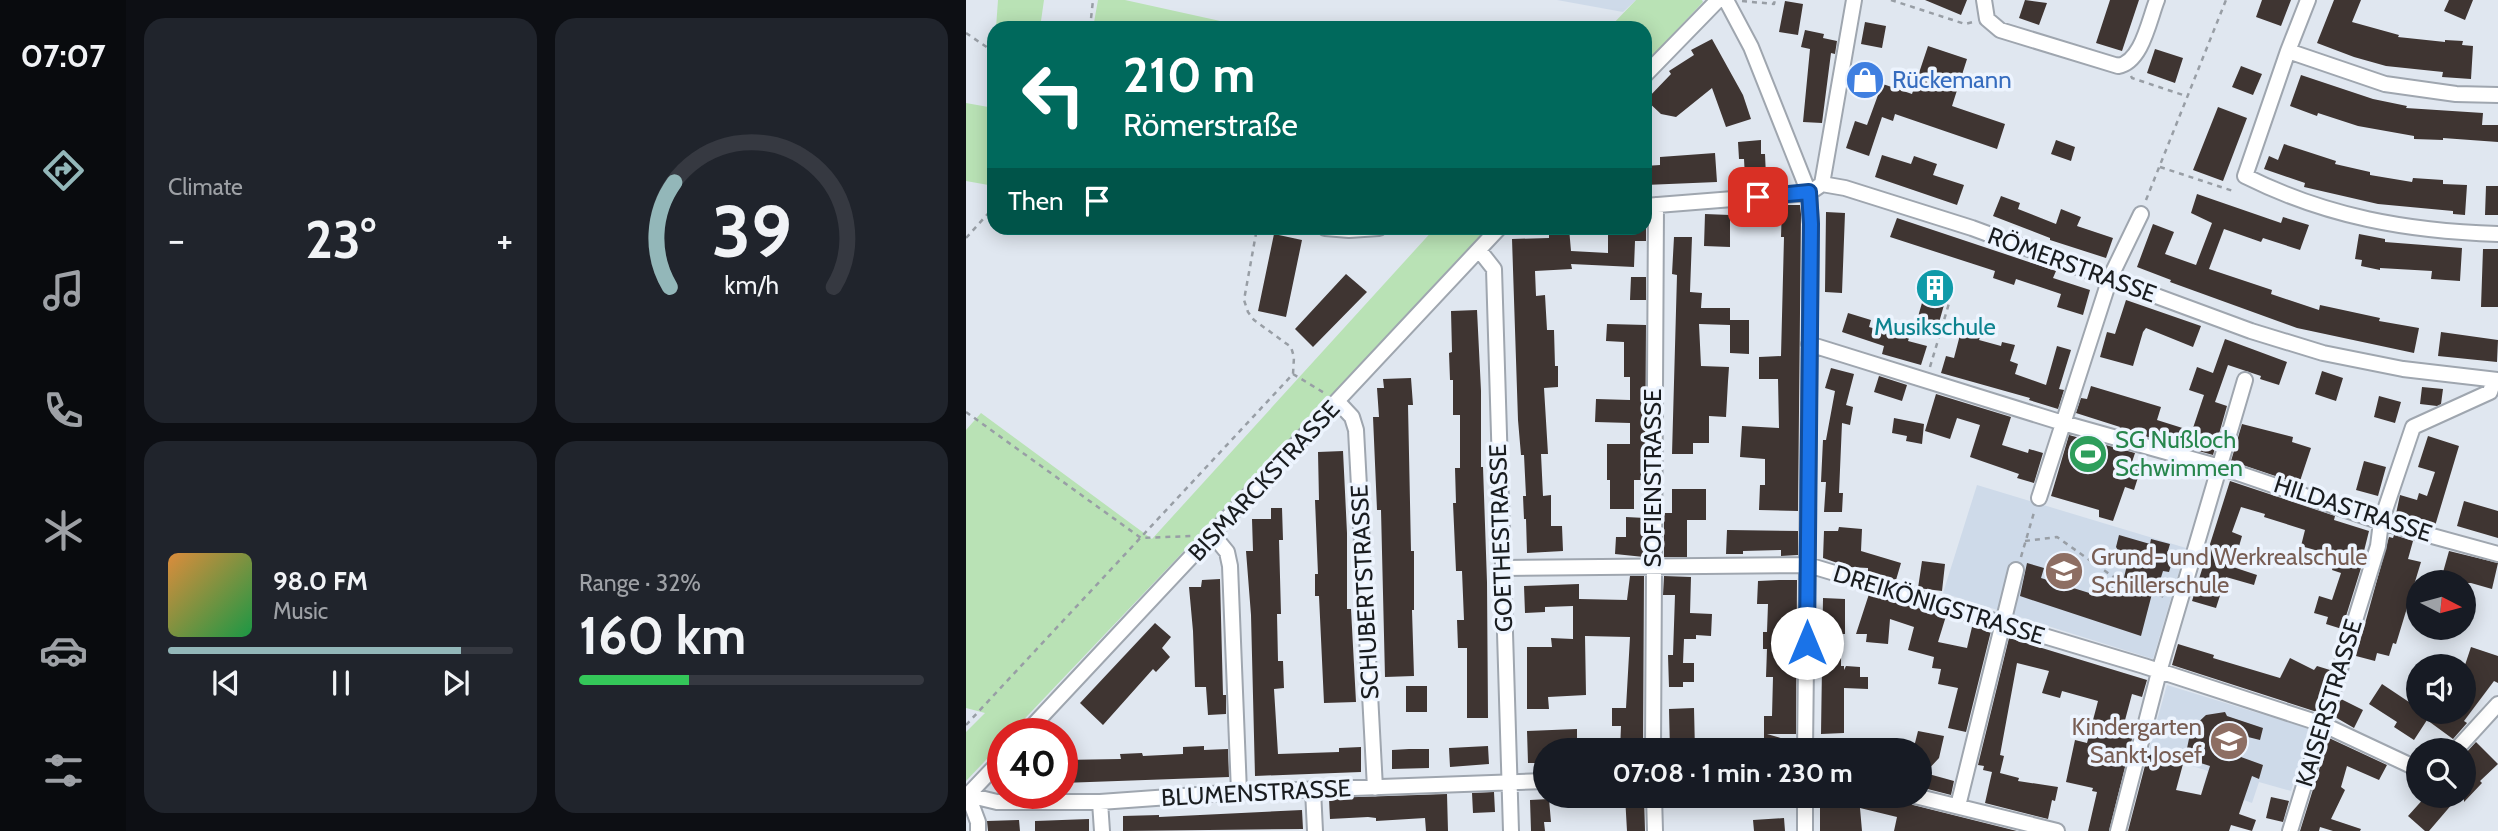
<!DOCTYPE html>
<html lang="en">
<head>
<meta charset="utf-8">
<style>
	:root { --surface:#171b24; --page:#20242c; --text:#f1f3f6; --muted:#9ea1a6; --line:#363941; --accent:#93b7b9 }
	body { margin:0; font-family:Cabin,sans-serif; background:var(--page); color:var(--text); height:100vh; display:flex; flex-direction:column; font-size:26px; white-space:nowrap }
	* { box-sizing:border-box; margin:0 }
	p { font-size:23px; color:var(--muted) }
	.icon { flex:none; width:38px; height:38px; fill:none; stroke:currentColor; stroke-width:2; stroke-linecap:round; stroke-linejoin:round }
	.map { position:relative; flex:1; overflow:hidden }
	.sheet { display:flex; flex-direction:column; gap:18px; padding:18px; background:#0d0f14; width:840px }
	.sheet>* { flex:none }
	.hud { position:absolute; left:21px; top:21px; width:665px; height:214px; border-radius:21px; box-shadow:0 4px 18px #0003; background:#00695c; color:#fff; overflow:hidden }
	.needle { width:46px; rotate:96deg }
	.controls { position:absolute; left:1440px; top:570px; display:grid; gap:14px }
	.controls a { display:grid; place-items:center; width:70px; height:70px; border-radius:50%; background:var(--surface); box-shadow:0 4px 18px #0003; font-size:35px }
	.speed { position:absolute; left:21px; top:718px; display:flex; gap:14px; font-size:35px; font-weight:700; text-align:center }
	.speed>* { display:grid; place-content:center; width:91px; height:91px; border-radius:50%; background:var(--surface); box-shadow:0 4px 18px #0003; line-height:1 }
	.speed .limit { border:10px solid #d22; background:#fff; color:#111 }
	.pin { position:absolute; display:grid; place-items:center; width:60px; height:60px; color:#fff; margin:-30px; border-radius:14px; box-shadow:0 4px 10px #0006 }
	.me { position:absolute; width:77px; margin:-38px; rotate:0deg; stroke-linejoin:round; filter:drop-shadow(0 0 5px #0008) }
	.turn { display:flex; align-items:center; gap:24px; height:147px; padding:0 21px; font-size:32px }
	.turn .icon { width:91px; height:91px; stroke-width:2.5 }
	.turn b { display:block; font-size:49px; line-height:60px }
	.then { display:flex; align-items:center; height:66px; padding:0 21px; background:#0003; gap:14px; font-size:26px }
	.big { font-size:52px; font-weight:700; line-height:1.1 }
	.sheet .tile { flex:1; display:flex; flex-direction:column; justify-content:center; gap:10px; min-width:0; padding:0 24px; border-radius:21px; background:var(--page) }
	.sheet .dial { align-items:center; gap:0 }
	.dial svg { height:182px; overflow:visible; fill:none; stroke:var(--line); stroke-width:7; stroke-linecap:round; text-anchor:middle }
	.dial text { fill:var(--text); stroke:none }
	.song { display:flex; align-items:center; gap:21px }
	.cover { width:84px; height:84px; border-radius:10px; background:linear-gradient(135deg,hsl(30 70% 55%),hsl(140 70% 35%)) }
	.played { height:7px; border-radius:4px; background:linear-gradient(90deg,var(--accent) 85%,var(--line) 85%) }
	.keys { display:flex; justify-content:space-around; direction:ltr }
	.heat { display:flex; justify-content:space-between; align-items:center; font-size:38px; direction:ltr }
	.charge { height:10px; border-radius:5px; background:linear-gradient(90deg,#34c759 32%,var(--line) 0) }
	.sheet .tiles { flex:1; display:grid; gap:18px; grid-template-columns:repeat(2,1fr) }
	.trip { position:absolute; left:567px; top:738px; width:399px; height:70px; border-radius:35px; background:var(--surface); box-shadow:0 4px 18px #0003; font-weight:700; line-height:70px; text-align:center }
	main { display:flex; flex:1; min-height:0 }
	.menu { display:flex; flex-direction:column; width:126px; justify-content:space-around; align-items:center; background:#090b0e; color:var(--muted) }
	.menu .icon { width:49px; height:49px }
	.menu .current { color:var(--accent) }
	.menu b { font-size:32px; color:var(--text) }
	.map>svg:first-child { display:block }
	.built { fill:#cedae9 }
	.green { fill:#b9e2b5 }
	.building { fill:#3f3532 }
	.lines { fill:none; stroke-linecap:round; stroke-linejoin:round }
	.minor-casing { stroke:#9fa6af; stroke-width:18 }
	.path { stroke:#989ea5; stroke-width:2.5; stroke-dasharray:5 5; stroke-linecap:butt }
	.minor { stroke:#fff; stroke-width:14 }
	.route-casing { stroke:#114b97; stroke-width:18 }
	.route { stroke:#1a73e8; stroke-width:12 }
	.labels { text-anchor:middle; stroke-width:7; stroke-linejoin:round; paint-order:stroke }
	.shop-label { font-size:24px; fill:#366cbe; stroke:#edf4fe; text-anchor:start }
	.street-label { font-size:24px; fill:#191c1f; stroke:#edf4fe }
	.culture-label { font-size:24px; fill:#0d838f; stroke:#edf4fe }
	.leisure-label { font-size:24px; fill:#27864d; stroke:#edf4fe; text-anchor:start }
	.education-label { font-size:24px; fill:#785e54; stroke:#edf4fe; text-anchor:start }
</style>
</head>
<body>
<main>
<nav class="menu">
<b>07:07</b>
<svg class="icon current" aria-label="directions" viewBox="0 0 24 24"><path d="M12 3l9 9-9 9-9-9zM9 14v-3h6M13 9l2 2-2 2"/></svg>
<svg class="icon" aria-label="music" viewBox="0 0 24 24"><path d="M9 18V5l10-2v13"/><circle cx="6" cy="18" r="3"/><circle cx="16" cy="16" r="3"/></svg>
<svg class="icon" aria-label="phone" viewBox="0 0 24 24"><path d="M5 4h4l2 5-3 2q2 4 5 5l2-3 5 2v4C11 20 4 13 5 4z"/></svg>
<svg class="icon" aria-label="climate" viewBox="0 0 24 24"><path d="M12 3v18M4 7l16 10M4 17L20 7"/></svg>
<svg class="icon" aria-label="car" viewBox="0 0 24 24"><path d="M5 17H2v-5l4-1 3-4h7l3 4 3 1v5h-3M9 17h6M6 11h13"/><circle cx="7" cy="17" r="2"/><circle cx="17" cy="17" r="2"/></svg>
<svg class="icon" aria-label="filters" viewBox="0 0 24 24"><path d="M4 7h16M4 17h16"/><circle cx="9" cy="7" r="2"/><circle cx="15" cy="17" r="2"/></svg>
</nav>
<section class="sheet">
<div class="tiles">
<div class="tile"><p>Climate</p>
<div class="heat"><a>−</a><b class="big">23°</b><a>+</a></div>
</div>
<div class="tile dial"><svg viewBox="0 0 100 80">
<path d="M14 69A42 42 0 1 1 86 69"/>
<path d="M14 69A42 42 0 0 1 16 23" stroke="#93b7b9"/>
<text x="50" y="56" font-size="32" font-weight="700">39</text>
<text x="50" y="72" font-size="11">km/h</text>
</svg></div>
<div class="tile">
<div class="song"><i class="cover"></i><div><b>98.0 FM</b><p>Music</p></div></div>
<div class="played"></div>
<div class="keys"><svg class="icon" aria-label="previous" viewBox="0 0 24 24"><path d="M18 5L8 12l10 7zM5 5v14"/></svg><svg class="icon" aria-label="pause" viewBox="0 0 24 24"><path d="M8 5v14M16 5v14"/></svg><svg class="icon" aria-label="next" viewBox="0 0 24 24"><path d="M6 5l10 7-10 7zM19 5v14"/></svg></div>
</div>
<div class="tile"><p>Range · 32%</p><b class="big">160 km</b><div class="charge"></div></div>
</div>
</section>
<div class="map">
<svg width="1532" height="831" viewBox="0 0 1532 831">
	<rect width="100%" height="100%" fill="#e0e7f0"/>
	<path class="built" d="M591 0H670L657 12Z
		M1011 485 1220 548 1187 659 977 593Z
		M1201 685 1344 729 1325 791 1293 782 1286 803 1278 800 1237 787 1242 771 1182 752Z"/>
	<path class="green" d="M32 0H78L74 28H30Z
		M132 0H159L286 28H127Z
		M670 0H736L737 2 679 64V28H643Z
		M0 103 28 108V186L0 181Z
		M469 228H525L45 733H37V742L0 781V732L19 713 0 708V430L15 413 186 539Z"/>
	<path class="building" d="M959 0H1001L995 15Z
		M1059 0 1081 3 1073 25 1053 18Z
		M1144 0H1173L1156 51 1130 43Z
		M1296 0H1325L1315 26 1290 17Z
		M1368 0H1395L1386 22 1433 35 1432 37 1479 42V40L1497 41 1496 45 1507 46 1505 79 1476 77 1477 72 1420 66 1388 57 1351 43Z
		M1483 0H1507L1499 20 1478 11Z
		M819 1 837 4 832 35 813 32Z
		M899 22 920 26 916 48 895 44Z
		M839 30 858 34 857 38 871 41 869 54 865 53 856 123 837 122 844 49 835 47Z
		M746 39 777 95 785 119 760 127 746 88 710 117 695 114 680 100 705 74 703 71 728 55 725 50Z
		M962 46 1001 59 986 106 1039 124 1031 149 929 114 927 121 916 117 903 156 880 148 889 121 901 125 912 95 885 90 890 67 913 71 911 82 946 94Z
		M1189 49 1217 58 1209 83 1181 73Z
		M1275 66 1296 74 1287 95 1266 87Z
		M1335 75 1407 99 1441 106 1440 108 1517 113 1516 125H1532V142L1477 138V140L1448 139V136L1392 126 1352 113 1351 116 1324 106Z
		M1252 107 1281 118 1257 181 1227 170Z
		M795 140V154H799L800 177 779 178 778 159H773L772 142Z
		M1090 140 1109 147 1105 161 1085 154Z
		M1318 144 1370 161 1369 164 1404 172V175L1446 182 1447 178 1477 180V184L1501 185 1499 215 1487 214V211L1412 204 1338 187 1339 183 1298 169 1303 156 1312 160Z
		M749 153 751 182 679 185V166L694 165V157Z
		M916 155 945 164 948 156 971 164 967 175 998 185 991 205 909 177Z
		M1520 186H1532V215H1519Z
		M1231 194 1315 223 1317 217 1343 225 1334 250 1297 238 1295 242 1258 229 1243 269 1306 290 1305 294 1353 310 1354 305 1414 318 1413 321 1453 328 1448 353 1331 328 1204 282 1205 280 1171 267 1187 224 1208 232 1199 254 1230 265 1246 223 1225 213Z
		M1035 196 1054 203 1052 209 1090 224 1095 209 1115 217 1111 226 1147 238 1140 258 1084 240V238L1027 216Z
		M816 205H834L835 214 832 511 793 510 794 485H799V459L774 457 776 426 813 428 812 379H793V357L815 356 818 237H815Z
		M860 212 879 213 876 293 859 292Z
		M739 214 764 215V247L738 246Z
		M931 218 1090 271 1087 278 1124 290 1117 315 1091 307 1095 294 1050 279 1048 285 1027 278 1029 271 924 237Z
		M603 228 605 251 642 253V228H680V241H669L668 267 605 264 606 269 569 271 570 296 579 295 581 330H588L589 366H592V387L578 388 582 454H575L577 496 585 495V526H596L597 551 561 553 560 519H558L557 496H560L558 455H555L552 420 546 239 583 238V229Z
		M308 234 336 240 320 317 292 311Z
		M1393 234 1419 239V242L1496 248 1494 281 1465 279 1466 271 1414 268V270L1395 266 1396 260 1389 259Z
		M708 237H726L724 292 736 293 735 308H764V325L733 324 735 366 763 367 762 381 760 417 743 416V443H727V454H706L711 275 706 274Z
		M1517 249H1532V307H1515Z
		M380 274 401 292 347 347 329 329Z
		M962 274 983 281 976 305H978L972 326 951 320 958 296 955 295Z
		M665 277H680V300H664Z
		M1160 300 1235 326 1227 347 1180 328 1177 332 1167 366 1134 357 1141 332 1149 334Z
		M511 310 515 391V467H517L521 582 522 718H501V648H492L491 620H498L496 571H490L487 503H490L489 468H494V415H487V380H484L483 353 486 352 485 311Z
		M882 313 905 320 903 327 943 338 942 341 961 346 955 365 916 354 918 346 876 332Z
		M764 320H783V354L764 353Z
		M641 324 680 325 679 480H668V509H644V480H641V444H664V423L629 422 630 399 664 400V377H658V342L640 341Z
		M995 331 1014 337 1013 340 1035 346 1036 342 1049 345 1044 361 1052 364 1049 374 1080 385 1091 346 1105 350 1093 389 1098 390 1092 409 1063 400 1064 398 975 373 980 356 988 358Z
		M1475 332 1532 340 1531 362 1472 356Z
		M1259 339 1321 362 1313 385 1294 379 1295 376 1262 365 1249 402 1261 406 1247 455 1153 429 1154 427 1110 413 1115 398 1121 399 1125 386 1195 407 1191 420 1226 431 1238 395 1223 390 1231 367 1247 373Z
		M865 368 888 374 880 405 887 407 884 425 876 423 873 493H877L876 512H858L860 482H855L857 440H860L869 391 859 388Z
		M1356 371 1377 378 1370 401 1349 394Z
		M913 376 941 385 936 401 908 392Z
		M445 378 447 405H442L445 551H448V610H446L448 676 419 677 415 510H411L407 417H413L411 388H418L417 379Z
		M1456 387 1477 389 1475 404 1471 406 1454 404Z
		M970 394 1045 417 1036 445 1062 453 1063 449 1077 453 1068 483 1051 478 1053 474 1004 457 1014 425 991 418 984 439 959 431Z
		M1413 396 1435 402 1429 423 1408 417Z
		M928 418 958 424 956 444 940 441 941 436 926 433Z
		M1276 424 1327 437 1326 442 1345 448 1333 484 1265 461Z
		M1103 435 1169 453 1165 465 1175 468 1168 490 1159 487 1147 521 1133 517V510L1085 496Z
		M1462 436 1493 446 1469 526 1433 517 1434 515 1430 514 1434 495 1451 500 1453 493 1461 496 1469 472 1452 467Z
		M377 451 381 533V609H385L390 702 358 703 353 596H349V574H352L349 500H353L352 452Z
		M1398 461 1420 467 1412 496 1390 490Z
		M1264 481 1369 516 1368 520 1403 531 1398 551 1400 552 1376 629 1360 624 1362 617 1348 613 1353 596 1366 600 1375 573 1366 570 1370 556 1335 546 1339 530 1298 517 1299 514 1275 507 1266 532 1276 536 1267 567 1291 575 1288 585 1260 577 1250 608 1226 601Z
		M706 489H740V520H721V557H698V518L699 513H706Z
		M1498 501 1532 511V538L1491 526Z
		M305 508H316L317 540H313L315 614H311L312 661H317L318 688 308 689 312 754 373 752V748L395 747V772L289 776 285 615 280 551H287L286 519H305Z
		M660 517 679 518 678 557 649 554 650 537H660Z
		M873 527 896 529 895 551 935 563 930 580 902 572V568L883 567 857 558 858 531H872Z
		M761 530 832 531V555L815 556V550L777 551V554H760Z
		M1153 535 1184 544 1185 539 1204 544 1201 554 1208 556 1203 572 1197 571 1192 587 1188 586 1175 636 1054 596 1061 563 1078 568 1075 578 1133 596 1137 584 1155 590 1161 565 1150 547Z
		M1428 535 1447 541 1442 559 1455 562 1430 644 1427 643 1423 656 1411 653 1409 661 1390 656 1423 537 1427 538Z
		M1483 551 1532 563 1526 589 1505 583H1474Z
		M956 561 979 564 976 591 952 588Z
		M664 576H678L677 751H654L655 726H646V708H660L664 637 619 636 620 695 582 697 583 709H561V647H586L585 638 607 639V606L579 607V612L559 613 558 586 613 584V599L661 600Z
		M698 576 725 577 724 613 746 614 745 636 730 635V639H718L717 663H728V682H717V687H703L702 655H707L709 595H697Z
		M254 579 257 695H260V714L242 715 240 687H229L227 631 223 587H235L236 580Z
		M813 580H831L830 734H801L829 742V751H779V738H798V716H806L807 677H800L801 649H797V632H801L802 604H791L792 581Z
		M903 594 980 616 972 642 1001 648 1006 627 1025 631 1000 732 982 728 992 688 972 684 975 669 966 668 968 657 942 650 948 627 924 619 922 644 900 642 901 634H890Z
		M857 598 879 599V634H875V666H878V670L880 666 894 667V677H902V689L878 688V733L855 734Z
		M189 623 205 637 196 648 204 657 190 672 187 669 137 725 114 703Z
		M1043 638 1181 680 1176 697 1166 694 1158 724 1169 727 1143 831H1122L1131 792 1126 791 1127 788 1100 782 1109 740 1121 743 1132 701 1096 691 1094 698 1076 693 1083 671 1051 663 1034 755 1038 756 1034 773 1053 778 1052 781 1092 787 1089 801 1086 800 1082 819 1019 803 1026 772 1017 770 1018 766 1012 765Z
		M1212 644 1248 655 1247 658 1314 678 1324 658 1348 670 1351 666 1364 670 1351 712 1206 665Z
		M1505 647 1532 656V683L1528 681 1498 721 1501 723 1487 739 1461 720 1448 740 1428 727 1431 722 1403 704 1416 684 1452 708V712H1498V668Z
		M440 686H461V712H440Z
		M1375 699 1397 710 1388 728 1369 717Z
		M728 708 729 751H704L703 709Z
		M1259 712 1261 716 1297 728 1294 740 1282 737 1275 757 1297 765 1293 779 1286 776 1273 814 1290 820 1286 831 1265 825 1263 831H1162L1182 754 1217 764 1210 790 1235 795 1244 766 1219 758 1225 729 1240 715Z
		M611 729V738H617V751H579V763H562L561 731Z
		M952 731 978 736 973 758 959 773 988 781 985 795 954 787V751H947Z
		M1363 738 1421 765 1413 780 1381 766 1375 787 1379 790 1365 819 1395 829 1394 831H1367L1354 827 1353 831H1334Z
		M1510 742 1532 764 1514 781 1516 783 1498 802V755Z
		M238 746V750L262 749 263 777 96 783V760L155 759 154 754 176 753 177 756 217 754V747Z
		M522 746 523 764 484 767 483 748Z
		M443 749H463V768L426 769V750Z
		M528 792 529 812 507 813 506 793Z
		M481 794 482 831H460L459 818 410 821V818L402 817 364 819 363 798Z
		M659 796H678L679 831H661Z
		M714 796H770V806L714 808Z
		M854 796H926L940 800 947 805 1051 831H928L931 817 894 808 896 831H854Z
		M1460 796H1493L1463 831H1459L1442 816Z
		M1305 797 1323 801 1317 822 1300 818Z
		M583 799 585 822H578L579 831H565L564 800Z
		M336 810 337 829 157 831V816L193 815V817Z
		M818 818 819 831H788L787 820Z
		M123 819V831H69V821Z
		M53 820 54 831H22L21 821Z"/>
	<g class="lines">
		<g class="minor-casing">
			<path id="minor" d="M760 0 785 47 843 193 845 224 839 751
				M1018 0 1021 19 1034 30 1152 66C1176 62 1183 20 1191 0
				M1342 0 1322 51 1279 176C1361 217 1441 231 1532 234
				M1322 51 1419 84 1490 94 1532 95
				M679 75 752 0
				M856 184 888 0
				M679 206 843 193 856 184 879 188 1006 228 1285 331 1357 353 1437 369 1532 380
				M359 228 383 230 413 228
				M513 250 528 269 545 831
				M843 344 1097 423 1254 467 1415 522 1532 554
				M372 402 386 417 390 430 409 788
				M1073 498 1144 278 1175 214
				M247 535 261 552 264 566 273 792
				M536 568 842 565 1178 666 1356 724 1452 769
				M60 733 533 228
				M687 751 690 205
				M1489 751 1532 704
				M347 790 349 831
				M2 795 31 802H134L273 792 579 781
				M2 795 12 822V831
				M688 796 689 831
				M839 796V831
				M949 796 1091 831
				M0 797 37 758
				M134 802 136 831
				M992 806 1050 570
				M1152 831 1193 672 1279 380
				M1324 831 1412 546 1415 522 1447 427 1524 392 1528 380"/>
		</g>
		<path class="path" d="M925 0 999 24 1007 22
			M776 1 808 4 809 0
			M124 28 127 0
			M0 33 28 52
			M1165 76 1166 78 1220 96
			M1194 167 1267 191
			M1180 200 1260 0
			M0 238 28 207
			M964 367 984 300
			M327 374 360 394
			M0 412 175 538 225 536
			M1059 541 1091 537 1149 578 1201 598
			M1055 557 1069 509
			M0 725 327 374 328 357 325 347 288 320 282 312 278 300 291 228"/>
		<use href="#minor" class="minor"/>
	</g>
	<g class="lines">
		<g class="route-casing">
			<path id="route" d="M792 197 843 192 845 224 841 643"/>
		</g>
		<use href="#route" class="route"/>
	</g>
	<defs>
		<g id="shop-disc" transform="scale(2.0125)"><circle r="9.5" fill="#3f7fe0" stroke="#edf4fe"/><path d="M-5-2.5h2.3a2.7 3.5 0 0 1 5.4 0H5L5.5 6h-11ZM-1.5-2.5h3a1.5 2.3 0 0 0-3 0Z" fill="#fff"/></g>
		<g id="building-disc" transform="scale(2.0125)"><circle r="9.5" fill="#0f9aa8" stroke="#edf4fe"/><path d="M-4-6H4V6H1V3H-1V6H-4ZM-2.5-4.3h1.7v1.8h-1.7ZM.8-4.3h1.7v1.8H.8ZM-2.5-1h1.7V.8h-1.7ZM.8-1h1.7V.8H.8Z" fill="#fff"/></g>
		<g id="stadium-disc" transform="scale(2.0125)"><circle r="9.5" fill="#2e9e5b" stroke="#edf4fe"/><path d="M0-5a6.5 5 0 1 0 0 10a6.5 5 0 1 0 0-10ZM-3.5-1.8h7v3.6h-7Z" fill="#fff"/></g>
		<g id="school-disc" transform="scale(2.0125)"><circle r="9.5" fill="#8d6e63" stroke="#edf4fe"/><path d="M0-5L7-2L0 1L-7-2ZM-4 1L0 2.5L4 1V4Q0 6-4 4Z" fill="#fff"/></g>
	</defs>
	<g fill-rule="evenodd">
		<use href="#shop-disc" x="899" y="80"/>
		<use href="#building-disc" x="969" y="288"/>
		<use href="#stadium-disc" x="1122" y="454"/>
		<use href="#school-disc" x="1098" y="571"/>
		<use href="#school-disc" x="1263" y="741"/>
	</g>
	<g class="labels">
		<g class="shop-label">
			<text x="926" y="88">Rückemann</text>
		</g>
		<g class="street-label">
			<text transform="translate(1106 265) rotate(20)" y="8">RÖMERSTRASSE</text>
			<text transform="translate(687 478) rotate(-90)" y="8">SOFIENSTRASSE</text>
			<text transform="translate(298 481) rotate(-47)" y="8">BISMARCKSTRASSE</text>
			<text transform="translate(1387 509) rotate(18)" y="8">HILDASTRASSE</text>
			<text transform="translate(535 538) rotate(-92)" y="8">GOETHESTRASSE</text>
			<text transform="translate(399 592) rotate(-93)" y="8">SCHUBERTSTRASSE</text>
			<text transform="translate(973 605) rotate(17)" y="8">DREIKÖNIGSTRASSE</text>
			<text transform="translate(1363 703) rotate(-73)" y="8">KAISERSTRASSE</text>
			<text transform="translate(290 793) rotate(-3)" y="8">BLUMENSTRASSE</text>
		</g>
		<g class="culture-label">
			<text x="969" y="335">Musikschule</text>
		</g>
		<g class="leisure-label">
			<text x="1149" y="448">SG Nußloch<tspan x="1149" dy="28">Schwimmen</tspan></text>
		</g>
		<g class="education-label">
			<text x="1125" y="565">Grund- und Werkrealschule<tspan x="1125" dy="28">Schillerschule</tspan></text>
			<text x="1236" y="735" text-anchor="end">Kindergarten<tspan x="1236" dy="28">Sankt Josef</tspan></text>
		</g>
	</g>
</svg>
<div class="controls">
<a><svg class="needle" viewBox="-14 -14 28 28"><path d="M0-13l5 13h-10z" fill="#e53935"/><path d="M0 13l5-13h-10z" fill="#9ea1a6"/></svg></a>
<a><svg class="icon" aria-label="sound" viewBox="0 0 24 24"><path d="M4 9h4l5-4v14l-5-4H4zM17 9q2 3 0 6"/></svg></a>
<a><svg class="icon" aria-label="search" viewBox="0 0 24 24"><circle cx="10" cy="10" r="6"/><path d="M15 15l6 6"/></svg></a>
</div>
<div class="speed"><div class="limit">40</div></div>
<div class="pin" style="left:792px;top:197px;background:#d93025"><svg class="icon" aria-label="arrive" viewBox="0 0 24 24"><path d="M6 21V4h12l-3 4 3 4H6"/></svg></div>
<svg class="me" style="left:841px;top:643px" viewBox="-20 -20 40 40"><circle r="19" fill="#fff"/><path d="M0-13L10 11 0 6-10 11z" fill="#1a73e8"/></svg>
<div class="trip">07:08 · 1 min · 230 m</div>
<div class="hud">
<div class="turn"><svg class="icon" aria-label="left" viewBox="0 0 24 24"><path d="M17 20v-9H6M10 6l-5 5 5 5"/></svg><div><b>210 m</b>Römerstraße</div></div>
<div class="then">Then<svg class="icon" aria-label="arrive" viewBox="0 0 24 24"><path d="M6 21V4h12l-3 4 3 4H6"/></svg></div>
</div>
</div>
</main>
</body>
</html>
